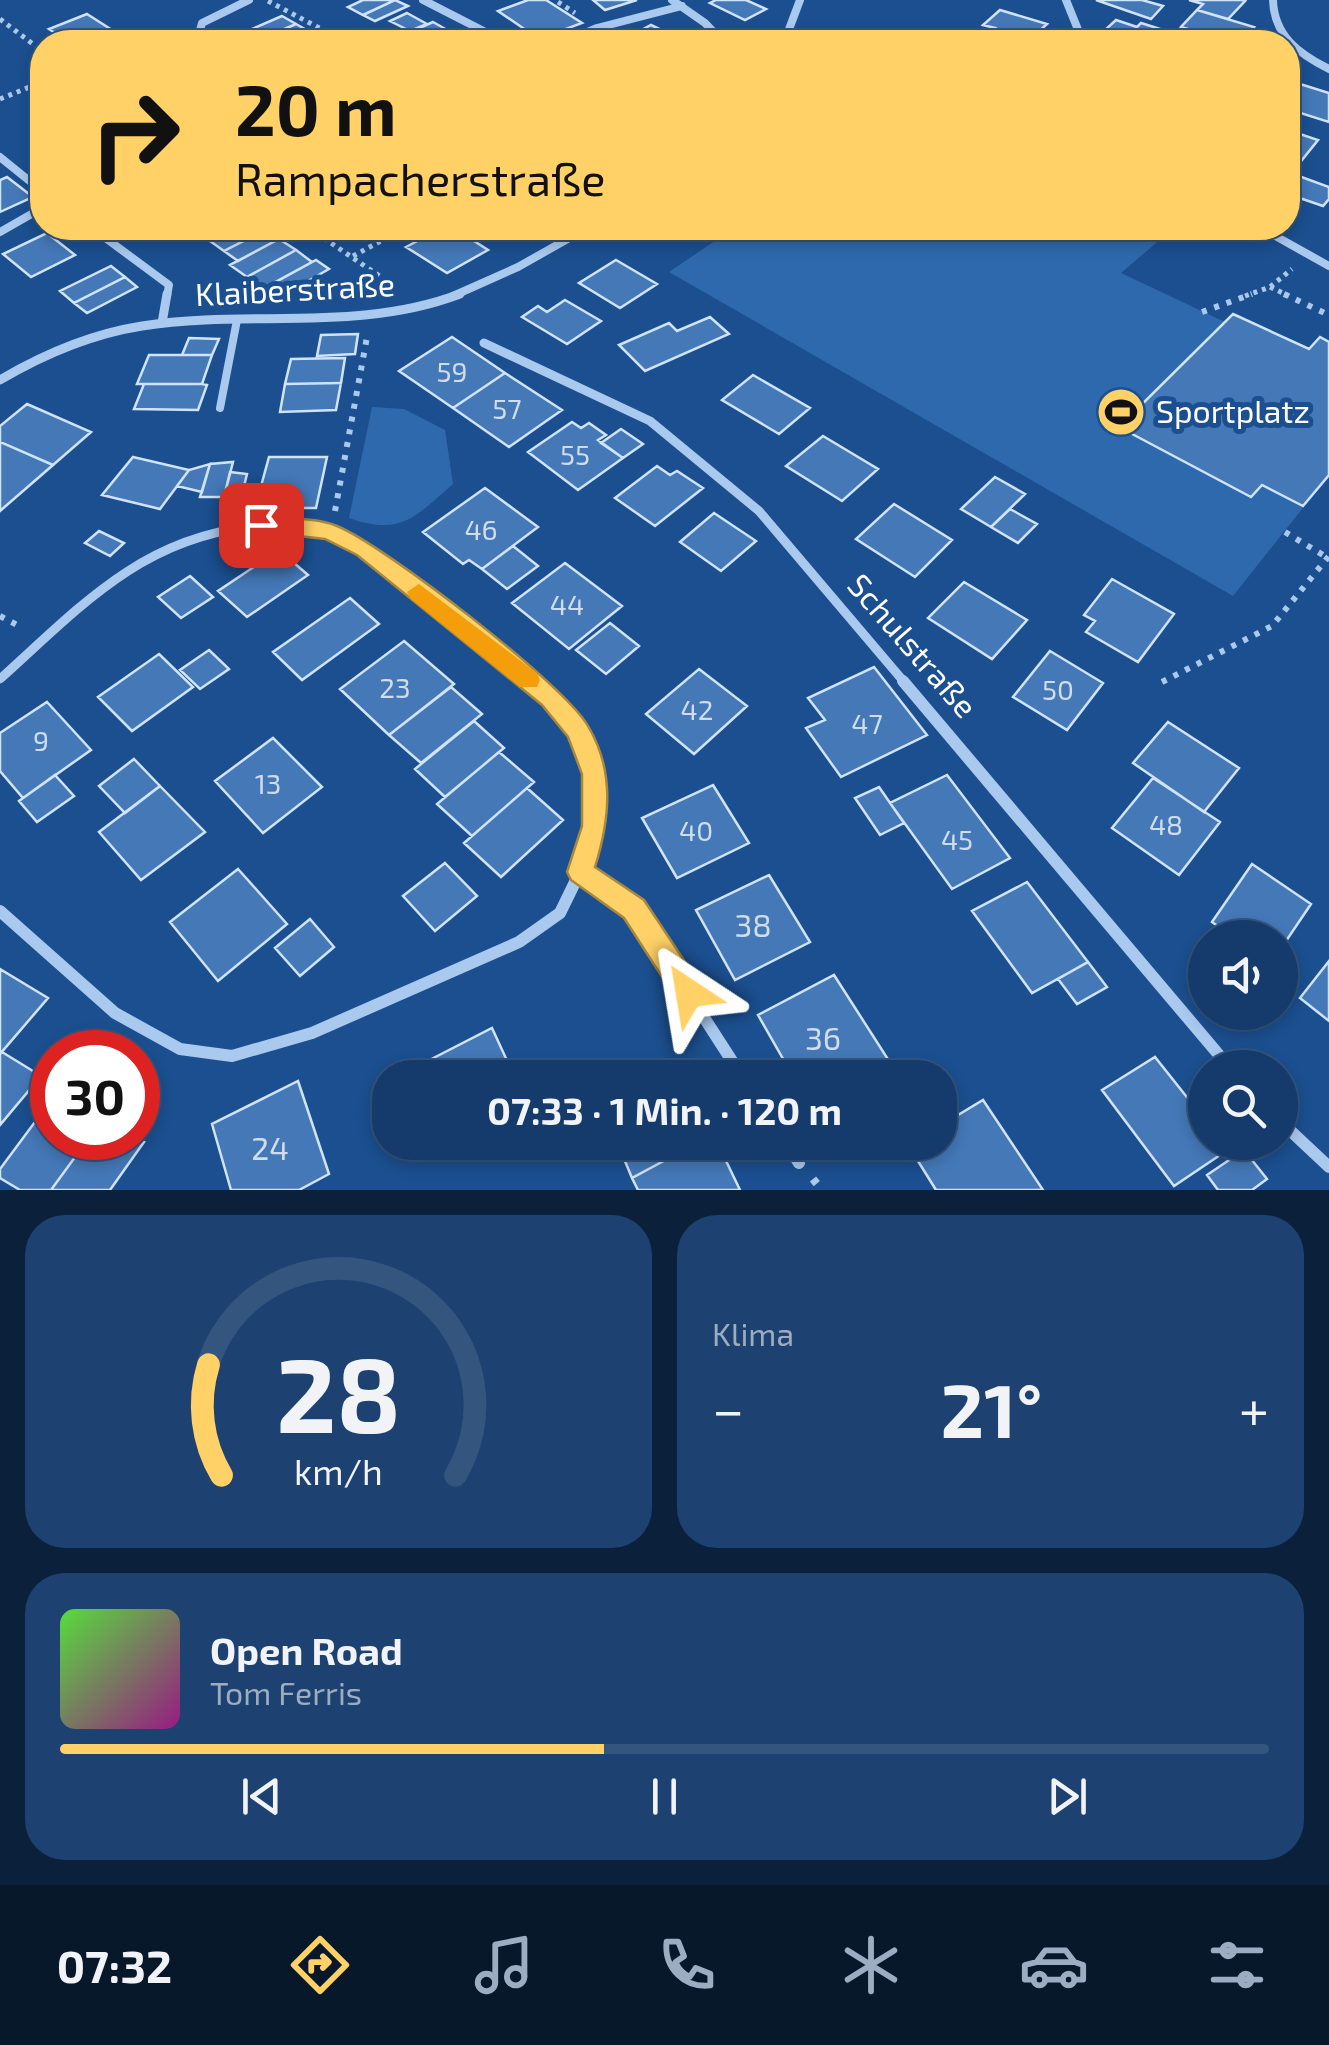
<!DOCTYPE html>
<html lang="de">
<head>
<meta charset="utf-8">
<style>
	:root { --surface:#143b6b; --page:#1d4271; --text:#f1f3f6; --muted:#9dadc1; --line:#33557e; --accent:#ffd166 }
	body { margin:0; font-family:"Exo 2",sans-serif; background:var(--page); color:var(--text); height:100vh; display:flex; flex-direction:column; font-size:38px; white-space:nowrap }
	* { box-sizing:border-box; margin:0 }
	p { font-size:32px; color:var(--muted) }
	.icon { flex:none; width:55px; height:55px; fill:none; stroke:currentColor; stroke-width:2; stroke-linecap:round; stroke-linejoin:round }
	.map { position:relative; height:1190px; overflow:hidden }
	.drawer { display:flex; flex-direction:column; gap:25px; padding:25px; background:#0b203b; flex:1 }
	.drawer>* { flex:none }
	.guide { position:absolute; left:30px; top:30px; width:1270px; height:210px; border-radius:40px; box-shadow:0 5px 15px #0003,0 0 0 2px var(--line); background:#ffd166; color:#111; overflow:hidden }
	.controls { position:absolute; left:1188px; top:920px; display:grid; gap:20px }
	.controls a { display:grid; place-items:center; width:110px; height:110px; border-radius:50%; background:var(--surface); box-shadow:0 5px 15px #0003,0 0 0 2px var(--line); font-size:50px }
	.speed { position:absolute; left:30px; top:1030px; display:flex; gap:20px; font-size:50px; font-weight:700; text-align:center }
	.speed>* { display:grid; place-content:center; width:130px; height:130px; border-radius:50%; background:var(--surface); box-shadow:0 5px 15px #0003,0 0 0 2px var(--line); line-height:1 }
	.speed .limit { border:15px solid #d22; background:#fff; color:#111 }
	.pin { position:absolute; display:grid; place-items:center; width:85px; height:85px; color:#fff; margin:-42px; border-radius:20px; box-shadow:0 5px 15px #0006 }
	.me { position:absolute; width:110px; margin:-55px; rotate:327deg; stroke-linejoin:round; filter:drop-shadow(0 0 8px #0008) }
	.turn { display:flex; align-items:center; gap:35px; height:210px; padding:0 40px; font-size:45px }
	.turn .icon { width:130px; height:130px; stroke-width:2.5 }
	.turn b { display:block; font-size:70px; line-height:85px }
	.big { font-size:75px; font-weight:700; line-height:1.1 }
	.drawer .card { flex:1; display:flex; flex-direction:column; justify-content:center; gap:15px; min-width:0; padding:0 35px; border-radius:40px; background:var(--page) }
	.drawer .dial { align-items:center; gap:0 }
	.dial svg { height:260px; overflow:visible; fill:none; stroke:var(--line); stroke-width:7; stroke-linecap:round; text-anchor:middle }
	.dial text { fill:var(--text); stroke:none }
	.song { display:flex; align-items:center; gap:30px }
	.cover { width:120px; height:120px; border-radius:15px; background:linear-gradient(135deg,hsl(110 70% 55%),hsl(310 70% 35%)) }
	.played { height:10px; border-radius:5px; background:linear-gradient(90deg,var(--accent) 45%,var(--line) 45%) }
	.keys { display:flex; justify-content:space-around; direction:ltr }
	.heat { display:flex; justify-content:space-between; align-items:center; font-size:55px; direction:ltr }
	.drawer .tiles { flex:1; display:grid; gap:25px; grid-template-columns:1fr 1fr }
	.card:last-child { grid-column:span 2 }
	.trip { position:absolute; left:372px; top:1060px; width:585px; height:100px; border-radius:40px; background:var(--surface); box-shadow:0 5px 15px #0003,0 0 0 2px var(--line); font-weight:700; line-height:100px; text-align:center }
	.tabs { display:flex; height:160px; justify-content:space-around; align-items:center; background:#08182b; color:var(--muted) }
	.tabs .icon { width:70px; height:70px }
	.tabs .current { color:var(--accent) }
	.tabs b { font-size:45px; color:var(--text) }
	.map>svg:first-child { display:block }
	.green { fill:#2e69ad }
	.building { fill:#4478b7; stroke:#cfe3fa; stroke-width:2.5 }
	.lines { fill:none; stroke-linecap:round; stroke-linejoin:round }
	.path-far2 { stroke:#a9c9ee; stroke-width:5; stroke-dasharray:4 5; stroke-linecap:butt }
	.path-far1 { stroke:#a9c9ee; stroke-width:6; stroke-dasharray:5 8; stroke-linecap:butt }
	.path { stroke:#a9c9ee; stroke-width:8; stroke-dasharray:6 9; stroke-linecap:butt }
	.lane { stroke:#a9c9ee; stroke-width:8 }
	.street-far2 { stroke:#a9c9ee; stroke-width:8 }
	.street-far1 { stroke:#a9c9ee; stroke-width:9 }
	.street { stroke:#a9c9ee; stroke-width:12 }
	.route { fill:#ffd166; stroke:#a68842; stroke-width:2.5 }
	.slow { fill:#f59e0b }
	.labels { text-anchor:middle; stroke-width:10; stroke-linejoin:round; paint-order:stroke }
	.number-label { font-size:28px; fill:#d0dded }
	.street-label { font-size:32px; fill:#fff; stroke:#1b4f8f }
	.poi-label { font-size:32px; fill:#fff; stroke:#1b4f8f; text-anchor:start }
	.near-number-label { font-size:32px; fill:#d0dded }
</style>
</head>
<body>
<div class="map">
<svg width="1329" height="1190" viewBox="0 0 1329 1190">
	<rect width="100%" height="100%" fill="#1b4f8f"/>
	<path class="green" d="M734 228H1136L1162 238 1121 273 1225 322 1233 314 1308 349 1320 337 1329 342V475L1233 596 669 272Z
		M372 407 404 409 445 430 453 484C414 518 401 536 349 518Z"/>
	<path class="building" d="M363 0H395L363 15 348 7Z
		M395 0 408 6 375 21 363 15Z
		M528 0H546L582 23 539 39 498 11Z
		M593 0H637L605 10Z
		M716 0H746L766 9 745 20 710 3Z
		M1096 0H1142L1163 6 1151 19Z
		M1189 0H1242L1245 1 1228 19 1197 10 1203 4Z
		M1000 10 1047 24 1027 42H1007L987 36 995 28 983 25Z
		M1197 10 1254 27 1250 31 1256 32 1251 37 1262 41 1206 42 1211 36 1181 27Z
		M407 13 427 24 410 31 390 21Z
		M87 14 112 30 81 42H69L49 29Z
		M282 16 296 24 259 40 245 32Z
		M1116 20 1137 27 1141 23 1173 33 1163 42H1135L1104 31Z
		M433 22 449 31 423 42 397 38Z
		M296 24 310 32 285 42 259 40Z
		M651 25 674 36 661 42H619Z
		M449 31 465 40 423 42Z
		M310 32 324 39 285 42Z
		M1300 84 1329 93V122L1288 109V99Z
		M1288 130 1318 140 1298 165 1288 161Z
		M1296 175 1329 187V199L1323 206 1288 194V186Z
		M7 177 33 197 0 212V180Z
		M204 228H236L210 241 196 232Z
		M236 228H269L224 251 210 241Z
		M269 228 286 235 238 261 224 251Z
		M442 228H485L468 237 488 250 447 273 406 247Z
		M47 233 75 255 31 277 3 254Z
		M279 239 296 250 247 277 230 265Z
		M296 250 312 262 263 289 247 277Z
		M316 260 329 269 273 301 259 291Z
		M616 260 657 284 620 308 579 283Z
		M111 266 125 277 74 303 60 291Z
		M125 277 137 287 87 313 74 303Z
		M565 300 601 321 567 344 522 317 538 306 547 312Z
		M1233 314 1309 349 1320 337 1329 342V475L1303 506 1262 485 1251 497 1119 427Z
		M710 317 729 334 645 371 619 345 669 323 677 331Z
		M358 334 355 354 317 356 321 335Z
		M452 337 505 373 453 408 399 371Z
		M189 338 219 339 212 355H182Z
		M149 355H212L202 384H137Z
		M345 358 341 383 285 384 291 359Z
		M505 373 562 410 509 447 453 408Z
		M753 375 810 408 779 434 722 400Z
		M341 383 336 410 280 412 285 384Z
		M144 384H202L207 385 198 410 134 409Z
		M27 404 91 432 53 465 0 442V426Z
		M572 422 581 428 589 423 606 435 598 440 623 458 578 490 528 452Z
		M621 429 643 444 623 458 601 443Z
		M823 436 878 469 842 501 786 466Z
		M0 442 53 465 0 511Z
		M133 457 189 470 160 509 102 495Z
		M269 457H327L316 508H255Z
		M233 462 224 497H200L210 464Z
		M210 464 202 492 177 486 189 470Z
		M657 466 670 475 677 471 703 488 655 526 615 498Z
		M230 472 247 474 241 498 224 497Z
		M995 477 1025 494 991 527 961 509Z
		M485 488 538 527 482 569 469 560 463 564 423 532Z
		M894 504 952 540 915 577 856 539Z
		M1010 509 1037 524 1018 543 991 527Z
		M714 513 756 541 721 571 680 542Z
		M99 531 124 543 110 556 85 543Z
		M513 546 538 566 507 589 482 569Z
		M279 550 308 575 247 617 218 591Z
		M565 563 622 606 569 649 512 603Z
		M190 576 213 597 181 618 158 597Z
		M1112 579 1174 614 1138 662 1086 632 1095 621 1084 615Z
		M964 582 1027 620 992 659 928 618Z
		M350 598 379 624 302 680 273 652Z
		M610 623 639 646 606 674 576 650Z
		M404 641 454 684 389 735 340 689Z
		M209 650 229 669 200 689 180 670Z
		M1050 651 1103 683 1067 730 1013 697Z
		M159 654 193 687 132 731 98 697Z
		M874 667 927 735 841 777 806 728 825 720 808 698Z
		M699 669 747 706 694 754 646 714Z
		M451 687 482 714 421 763 389 735Z
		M47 702 91 750 23 798 0 771V733Z
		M474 721 504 748 445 797 415 769Z
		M1168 722 1239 768 1204 812 1133 763Z
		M273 738 322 787 263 833 215 781Z
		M499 752 534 782 472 836 437 804Z
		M134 759 160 786 125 813 99 786Z
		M55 775 74 796 37 822 19 801Z
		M947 775 1010 858 952 889 890 803Z
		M1153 778 1220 822 1179 875 1112 828Z
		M713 785 749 843 677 878 642 818Z
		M160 786 205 832 141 880 99 832Z
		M879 787 904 823 880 835 855 798Z
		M527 788 563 820 501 877 464 843Z
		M445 863 477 896 435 931 403 896Z
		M1252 864 1311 904 1280 950V938H1234L1212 922Z
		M238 869 287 924 218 981 170 922Z
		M769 875 810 942 735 980 696 910Z
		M1027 882 1088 962 1032 993 972 911Z
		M310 919 334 947 300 976 275 948Z
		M1329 961V1021L1300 998Z
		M1088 962 1107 987 1077 1004 1058 979Z
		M0 969 48 998 0 1054Z
		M834 975 891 1064 866 1078H794L758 1015Z
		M492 1028 515 1078H421L416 1067Z
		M2 1052 41 1076 0 1125V1054Z
		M1155 1057 1205 1120V1142H1223L1229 1149 1174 1186 1102 1090Z
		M298 1081 329 1174 299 1190H231L212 1124Z
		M52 1099V1138H89L51 1190H20L0 1178V1169Z
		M983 1100 1043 1190H936L908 1145 940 1142V1126Z
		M89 1138H135L144 1142 110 1190H51Z
		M617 1142H699L632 1178Z
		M699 1142H717L740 1190H638L632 1178Z
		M1244 1150 1267 1179 1252 1190H1218L1207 1175Z"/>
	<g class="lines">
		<path class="path-far2" d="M268 1 346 42
			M558 2 575 13
			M0 19 42 51
			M0 99 42 82
			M309 228 394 286
			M353 256 405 228
			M1270 287 1289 296
			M1245 296 1270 287 1292 269"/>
		<path class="path-far1" d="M1284 294 1329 315
			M1202 312 1252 294
			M335 511 367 337
			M1285 532 1328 558
			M0 616 21 627
			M1162 682 1272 626 1329 556"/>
		<path class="path" d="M813 1179 822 1190"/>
		<path class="lane" d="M220 408 237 320"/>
		<path class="street-far2" d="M423 0 505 42
			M672 0 705 23 723 42
			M1066 0 1083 42
			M1273 0C1274 36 1299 54 1329 69
			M205 42 199 34 202 23 249 0
			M564 42 597 28 682 6
			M775 42 788 32 800 0
			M0 157 42 191
			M92 228 169 285 167 296
			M1261 228 1329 266
			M0 232 42 208
			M453 296 518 267 587 228"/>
		<path class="street-far1" d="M162 323 167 294
			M484 343 650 421 759 511 905 683
			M0 380C44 354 91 334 142 326 248 309 357 333 460 294
			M0 679C78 609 139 540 248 527 274 524 306 523 331 533 393 558 481 638 532 683"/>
		<path class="street" d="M529 681C600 743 607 783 580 872
			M903 681 1230 1068
			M0 911 115 1013 180 1049 232 1056 312 1033 519 942 560 913 580 872 634 909 743 1078
			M1280 1121 1329 1167
			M786 1142 799 1163"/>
	</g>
	<path class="route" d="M261 517C284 519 315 517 337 526 384 545 564 684 588 726 615 771 610 819 595 867L644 900 699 983 703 993 699 1003 689 1007 679 1003 624 918 571 880 567 872 582 826V774L568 737 542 705 357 555 325 539 253 531 250 525Z"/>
	<path class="slow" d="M419 584 537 673 540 680 537 687H520L411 599 407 592Z"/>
	<defs>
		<g id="stadium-disc" transform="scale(2.5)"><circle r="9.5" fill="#ffd166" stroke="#1b4f8f"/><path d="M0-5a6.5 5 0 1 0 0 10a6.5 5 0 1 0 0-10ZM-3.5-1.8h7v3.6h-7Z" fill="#111"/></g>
	</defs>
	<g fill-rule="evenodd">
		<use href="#stadium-disc" x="1121" y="412"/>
	</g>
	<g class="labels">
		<g class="number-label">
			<text x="452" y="382">59</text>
			<text x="507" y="419">57</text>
			<text x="575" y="465">55</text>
			<text x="481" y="540">46</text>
			<text x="567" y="615">44</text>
			<text x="395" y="698">23</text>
			<text x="1058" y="700">50</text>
			<text x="697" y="720">42</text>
			<text x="867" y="734">47</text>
			<text x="41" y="751">9</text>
			<text x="268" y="794">13</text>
			<text x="1166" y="835">48</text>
			<text x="696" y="841">40</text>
			<text x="957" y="850">45</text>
		</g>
		<g class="street-label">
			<text transform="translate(295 290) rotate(-3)" y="11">Klaiberstraße</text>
			<text transform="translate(912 646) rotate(49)" y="11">Schulstraße</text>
		</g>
		<g class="poi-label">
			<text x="1156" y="423">Sportplatz</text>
		</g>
		<g class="near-number-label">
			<text x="753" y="937">38</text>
			<text x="823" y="1050">36</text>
			<text x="270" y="1160">24</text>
		</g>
	</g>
</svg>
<div class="controls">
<a><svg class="icon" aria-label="sound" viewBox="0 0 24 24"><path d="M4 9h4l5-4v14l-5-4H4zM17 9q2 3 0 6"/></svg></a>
<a><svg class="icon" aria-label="search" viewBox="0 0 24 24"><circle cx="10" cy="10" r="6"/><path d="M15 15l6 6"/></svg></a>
</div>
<div class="speed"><div class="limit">30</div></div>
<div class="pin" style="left:261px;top:525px;background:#d93025"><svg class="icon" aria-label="arrive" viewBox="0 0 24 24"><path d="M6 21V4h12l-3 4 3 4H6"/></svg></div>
<svg class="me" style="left:689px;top:993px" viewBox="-20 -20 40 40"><path d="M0-17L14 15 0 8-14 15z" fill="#ffd166" stroke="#fff" stroke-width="4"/></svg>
<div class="trip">07:33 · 1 Min. · 120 m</div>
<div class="guide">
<div class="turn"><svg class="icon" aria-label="right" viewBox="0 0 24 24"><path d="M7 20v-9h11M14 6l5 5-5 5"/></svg><div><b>20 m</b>Rampacherstraße</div></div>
</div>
</div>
<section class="drawer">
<div class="tiles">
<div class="card dial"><svg viewBox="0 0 100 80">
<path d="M14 69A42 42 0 1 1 86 69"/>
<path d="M14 69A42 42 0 0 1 10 35" stroke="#ffd166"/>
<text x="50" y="56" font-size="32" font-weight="700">28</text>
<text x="50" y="72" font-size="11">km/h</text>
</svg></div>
<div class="card"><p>Klima</p>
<div class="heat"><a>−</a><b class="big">21°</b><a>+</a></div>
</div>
<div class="card">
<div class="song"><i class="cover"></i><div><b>Open Road</b><p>Tom Ferris</p></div></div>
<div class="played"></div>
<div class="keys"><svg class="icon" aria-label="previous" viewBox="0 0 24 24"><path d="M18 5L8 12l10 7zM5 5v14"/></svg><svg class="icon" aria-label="pause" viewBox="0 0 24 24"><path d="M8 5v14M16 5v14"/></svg><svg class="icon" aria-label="next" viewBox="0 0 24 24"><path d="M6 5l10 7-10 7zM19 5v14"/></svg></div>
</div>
</div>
</section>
<nav class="tabs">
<b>07:32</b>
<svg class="icon current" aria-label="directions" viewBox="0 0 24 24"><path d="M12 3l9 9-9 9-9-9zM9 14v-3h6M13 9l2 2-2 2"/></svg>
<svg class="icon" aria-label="music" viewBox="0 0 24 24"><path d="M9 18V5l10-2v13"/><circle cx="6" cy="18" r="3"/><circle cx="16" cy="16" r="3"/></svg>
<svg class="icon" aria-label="phone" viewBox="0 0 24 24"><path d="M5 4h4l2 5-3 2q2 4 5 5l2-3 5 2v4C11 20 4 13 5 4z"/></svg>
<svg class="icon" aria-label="climate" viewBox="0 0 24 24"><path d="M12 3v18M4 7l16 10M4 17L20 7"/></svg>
<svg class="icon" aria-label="car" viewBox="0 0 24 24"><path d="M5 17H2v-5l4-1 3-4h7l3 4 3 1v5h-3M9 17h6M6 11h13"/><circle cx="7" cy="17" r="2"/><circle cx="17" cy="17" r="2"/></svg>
<svg class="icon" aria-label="filters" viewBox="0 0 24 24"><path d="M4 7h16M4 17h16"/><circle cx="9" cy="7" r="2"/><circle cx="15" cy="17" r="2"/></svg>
</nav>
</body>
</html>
